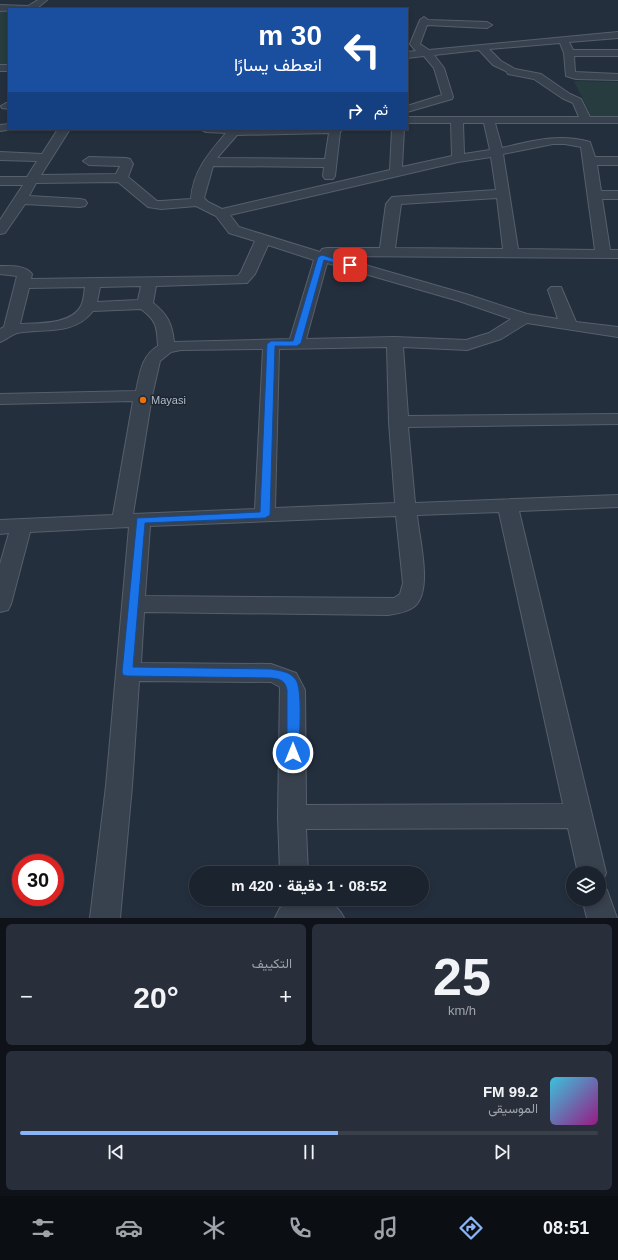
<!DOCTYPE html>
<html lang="ar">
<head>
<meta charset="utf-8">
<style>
	:root { --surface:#1b232e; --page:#282f3a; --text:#f1f3f6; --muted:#a0a4aa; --line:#39404a; --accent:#8ab4f8 }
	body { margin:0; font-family:Helvetica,Vazirmatn,sans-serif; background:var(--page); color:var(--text); direction:rtl; height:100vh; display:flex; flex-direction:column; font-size:15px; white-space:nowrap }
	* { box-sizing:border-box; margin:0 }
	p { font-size:13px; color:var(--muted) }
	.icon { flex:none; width:22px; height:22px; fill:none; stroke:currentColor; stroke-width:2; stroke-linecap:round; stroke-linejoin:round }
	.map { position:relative; height:918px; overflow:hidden; direction:ltr }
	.drawer { display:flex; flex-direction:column; gap:6px; padding:6px; background:#0f1319; flex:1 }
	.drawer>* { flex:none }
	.banner { position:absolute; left:8px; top:8px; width:400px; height:122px; border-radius:0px; box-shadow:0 2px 6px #0003,0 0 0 1px var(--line); direction:rtl; background:#1a4fa0; color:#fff; overflow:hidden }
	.tools { position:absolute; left:566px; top:866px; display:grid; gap:8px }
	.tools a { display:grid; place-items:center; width:40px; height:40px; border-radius:50%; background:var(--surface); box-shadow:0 2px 6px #0003,0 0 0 1px var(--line); font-size:20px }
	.speed { position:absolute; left:12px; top:854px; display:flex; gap:8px; font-size:20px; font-weight:700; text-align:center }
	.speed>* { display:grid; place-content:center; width:52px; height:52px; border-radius:50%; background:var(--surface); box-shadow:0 2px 6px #0003,0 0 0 1px var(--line); line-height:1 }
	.speed .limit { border:6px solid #d22; background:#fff; color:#111 }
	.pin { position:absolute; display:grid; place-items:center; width:34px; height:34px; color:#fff; margin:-17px; border-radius:8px; box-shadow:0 2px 6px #0006 }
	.me { position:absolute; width:44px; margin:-22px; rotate:0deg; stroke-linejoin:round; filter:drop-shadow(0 0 3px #0008) }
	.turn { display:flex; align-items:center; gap:14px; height:84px; padding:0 20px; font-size:18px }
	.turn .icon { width:52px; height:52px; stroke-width:2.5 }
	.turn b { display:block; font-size:28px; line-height:34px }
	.then { display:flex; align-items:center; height:38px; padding:0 20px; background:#0003; gap:8px; font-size:15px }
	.big { font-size:30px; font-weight:800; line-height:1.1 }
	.drawer .widget { flex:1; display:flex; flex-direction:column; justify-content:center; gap:6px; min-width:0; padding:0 14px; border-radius:6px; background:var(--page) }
	.drawer .dial { align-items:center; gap:0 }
	.dial b { font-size:52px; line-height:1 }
	.song { display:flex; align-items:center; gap:12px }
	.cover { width:48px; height:48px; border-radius:6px; background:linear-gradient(135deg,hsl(190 70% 55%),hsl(310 70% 35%)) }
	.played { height:4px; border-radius:2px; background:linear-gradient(90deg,var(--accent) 55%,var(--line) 55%) }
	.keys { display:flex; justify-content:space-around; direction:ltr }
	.heat { display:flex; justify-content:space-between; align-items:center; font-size:22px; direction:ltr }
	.drawer .tiles { flex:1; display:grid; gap:6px; grid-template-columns:1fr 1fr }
	.widget:last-child { grid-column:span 2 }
	.trip { position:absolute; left:189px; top:866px; width:240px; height:40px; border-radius:20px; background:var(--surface); box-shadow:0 2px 6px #0003,0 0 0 1px var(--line); font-weight:800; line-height:40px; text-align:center; direction:rtl }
	.tabs { display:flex; height:64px; justify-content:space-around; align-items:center; background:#0b0e12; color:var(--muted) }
	.tabs .icon { width:28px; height:28px }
	.tabs .on { color:var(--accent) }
	.tabs b { font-size:18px; color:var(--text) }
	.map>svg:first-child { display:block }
	.green { fill:#263c3f }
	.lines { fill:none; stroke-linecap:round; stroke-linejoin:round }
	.street-casing { stroke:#565f6c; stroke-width:2 }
	.street { fill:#38414e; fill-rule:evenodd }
	.route { fill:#1a73e8; stroke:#114b97 }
	.food-dot { fill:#e8710a; stroke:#1d2633; stroke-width:1.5 }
	.labels { text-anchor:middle; stroke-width:3; stroke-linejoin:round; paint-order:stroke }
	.poi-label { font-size:11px; fill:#b4bcc9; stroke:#1d2633; text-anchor:start }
</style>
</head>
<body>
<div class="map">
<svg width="618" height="918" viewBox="0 0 618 918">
	<rect width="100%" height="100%" fill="#242f3e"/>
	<path class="green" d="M0 9H9V66H0Z
		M574 81 618 82V119L592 118Z"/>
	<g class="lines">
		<g class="street-casing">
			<path id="street" d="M38 0H47L36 9 0 11V5L28 6Z
				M424 17 428 20 487 22 492 25 487 28 427 25 420 44 429 50 618 32V38L569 42 573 50H618V56H574L575 72 618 74V80L576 79 566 76 564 53 560 43 489 49 501 61 515 69 541 74 570 94 581 99 590 117H618V123H495L502 148C532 141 559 133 590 142L595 157H618V165H597L601 191H618V199H602L610 250H618V258L334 256 469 295 527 314 558 319 548 290 551 287H561L576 322 618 327V337L527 323 501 339 467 350 403 347 408 416 618 414V424L408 427 415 503 618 495V507L519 511 606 873 602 882 599 883V873H578L568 828 306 829 308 873H280L278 817 280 687 271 682 139 681 132 786 120 918H90L106 786 129 527 30 532 11 604 8 610 0 612V564L9 533 0 534V520L113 515 133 401 0 404V394L136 391C140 374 141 356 158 346 157 327 157 321 141 309L93 311C74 336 43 328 17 333 11 335 6 340 0 342V329L4 327 17 276 0 274V266C10 266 26 265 32 274L31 279 238 276 241 272 255 241 229 233 216 216 196 206 161 209 148 207 118 182 36 183 29 196 80 199 85 200 87 203 85 206 80 207 25 204 5 233 0 234V220L23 185H0V177H27L37 161 0 160V152L42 154 58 129H70L41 175 116 174 120 166 89 165 83 161 89 157 126 158 130 159 133 164 128 177 157 201H161L191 199C193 171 209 153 226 133L206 132 200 129H343L340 132 335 176 333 179H325L323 176 324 167 213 166 204 198 208 202 222 209 390 170 392 129H404L402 167 452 156 451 123H407V117H579L573 103 562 98 534 79 508 74 506 71 493 65 479 50 434 55 444 68 453 97 452 99 407 112V106L442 95 434 68 424 56 407 58V52L416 51 410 44 420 20ZM463 123H484L490 150 464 154ZM329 133 325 159 217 158 237 135ZM553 144H565L581 147 595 250 518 249 503 154ZM491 157 496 190 392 197 386 204 380 248H327L322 249 320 252 239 227 230 215 458 162ZM497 198 503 249 395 248 401 204ZM268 245 314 260 290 339 174 342C172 323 167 314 153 303L156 286 247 283 255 274ZM327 263 459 301 511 319 489 333 466 340 395 337 306 339ZM141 286 138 300 97 302 100 287ZM85 287C84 293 84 300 81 306 71 325 38 323 20 324L29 288ZM387 347 389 422 395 503 275 508 279 349ZM263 349 255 509 133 514 152 396 160 361 171 352 181 350ZM499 512 563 804 306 805 305 690 296 673 271 664 141 663 144 612 388 615C396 614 408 612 415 606 433 589 419 539 417 515ZM396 516 403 583 400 594 394 598 145 596 150 526Z
				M0 65H9V71H0Z
				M6 103H9V109L2 108 1 106Z
				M9 124V129H13L0 131V125Z
				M599 886 607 890 617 918H587L582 899H599Z
				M304 899C322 899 336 901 344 918H275L280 908Z"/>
		</g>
		<use href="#street" class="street"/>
	</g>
	<path class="route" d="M322 255 354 265 350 267 324 260 301 343 297 346H275L270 515 265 518 145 523 133 667 271 669C280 671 290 671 296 680 303 690 299 739 299 753L297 757 293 758 288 757 287 753V690C285 680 280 679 271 678L127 676 123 675 122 672 137 518 260 512 267 344 271 341H293L318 257Z"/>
	<circle class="food-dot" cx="143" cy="400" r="4"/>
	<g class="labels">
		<g class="poi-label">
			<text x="151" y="404">Mayasi</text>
		</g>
	</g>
</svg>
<div class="tools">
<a><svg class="icon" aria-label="layers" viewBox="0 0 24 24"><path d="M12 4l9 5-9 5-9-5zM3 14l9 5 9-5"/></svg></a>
</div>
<div class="speed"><div class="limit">30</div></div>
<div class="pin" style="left:350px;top:265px;background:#d93025"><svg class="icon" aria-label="arrive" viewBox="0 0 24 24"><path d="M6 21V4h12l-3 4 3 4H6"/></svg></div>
<svg class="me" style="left:293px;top:753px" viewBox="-20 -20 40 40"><circle r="17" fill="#1a73e8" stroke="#fff" stroke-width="3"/><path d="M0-11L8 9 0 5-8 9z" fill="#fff"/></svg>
<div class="trip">08:52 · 1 دقيقة · 420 m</div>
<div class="banner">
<div class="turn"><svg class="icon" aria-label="left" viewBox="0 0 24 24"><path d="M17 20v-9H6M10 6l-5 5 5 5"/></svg><div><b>30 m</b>انعطف يسارًا</div></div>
<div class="then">ثم<svg class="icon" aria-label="right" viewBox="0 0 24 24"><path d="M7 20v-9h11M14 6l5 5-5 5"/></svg></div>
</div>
</div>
<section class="drawer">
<div class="tiles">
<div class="widget dial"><b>25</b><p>km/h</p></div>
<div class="widget"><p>التكييف</p>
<div class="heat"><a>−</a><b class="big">20°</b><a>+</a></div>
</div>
<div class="widget">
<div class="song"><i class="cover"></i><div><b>99.2 FM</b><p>الموسيقى</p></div></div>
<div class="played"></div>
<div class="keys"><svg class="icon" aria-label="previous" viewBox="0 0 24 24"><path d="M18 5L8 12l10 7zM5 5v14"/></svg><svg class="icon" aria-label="pause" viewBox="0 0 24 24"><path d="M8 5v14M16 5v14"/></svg><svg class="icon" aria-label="next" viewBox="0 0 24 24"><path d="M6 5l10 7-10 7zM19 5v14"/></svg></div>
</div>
</div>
</section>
<nav class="tabs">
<b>08:51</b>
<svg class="icon on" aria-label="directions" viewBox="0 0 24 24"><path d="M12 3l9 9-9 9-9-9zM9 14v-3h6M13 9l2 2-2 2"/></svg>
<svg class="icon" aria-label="music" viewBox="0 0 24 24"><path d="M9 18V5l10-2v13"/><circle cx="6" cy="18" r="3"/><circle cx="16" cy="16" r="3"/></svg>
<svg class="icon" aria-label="phone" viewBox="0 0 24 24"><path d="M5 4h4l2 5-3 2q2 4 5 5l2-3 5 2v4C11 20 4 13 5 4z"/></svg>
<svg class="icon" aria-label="climate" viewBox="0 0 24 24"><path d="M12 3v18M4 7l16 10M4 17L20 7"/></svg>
<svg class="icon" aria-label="car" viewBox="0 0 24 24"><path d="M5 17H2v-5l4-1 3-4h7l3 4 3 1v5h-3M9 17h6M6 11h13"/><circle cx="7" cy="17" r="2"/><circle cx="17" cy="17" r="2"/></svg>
<svg class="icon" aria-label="filters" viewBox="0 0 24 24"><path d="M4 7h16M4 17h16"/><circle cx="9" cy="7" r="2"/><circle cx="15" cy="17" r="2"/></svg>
</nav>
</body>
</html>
